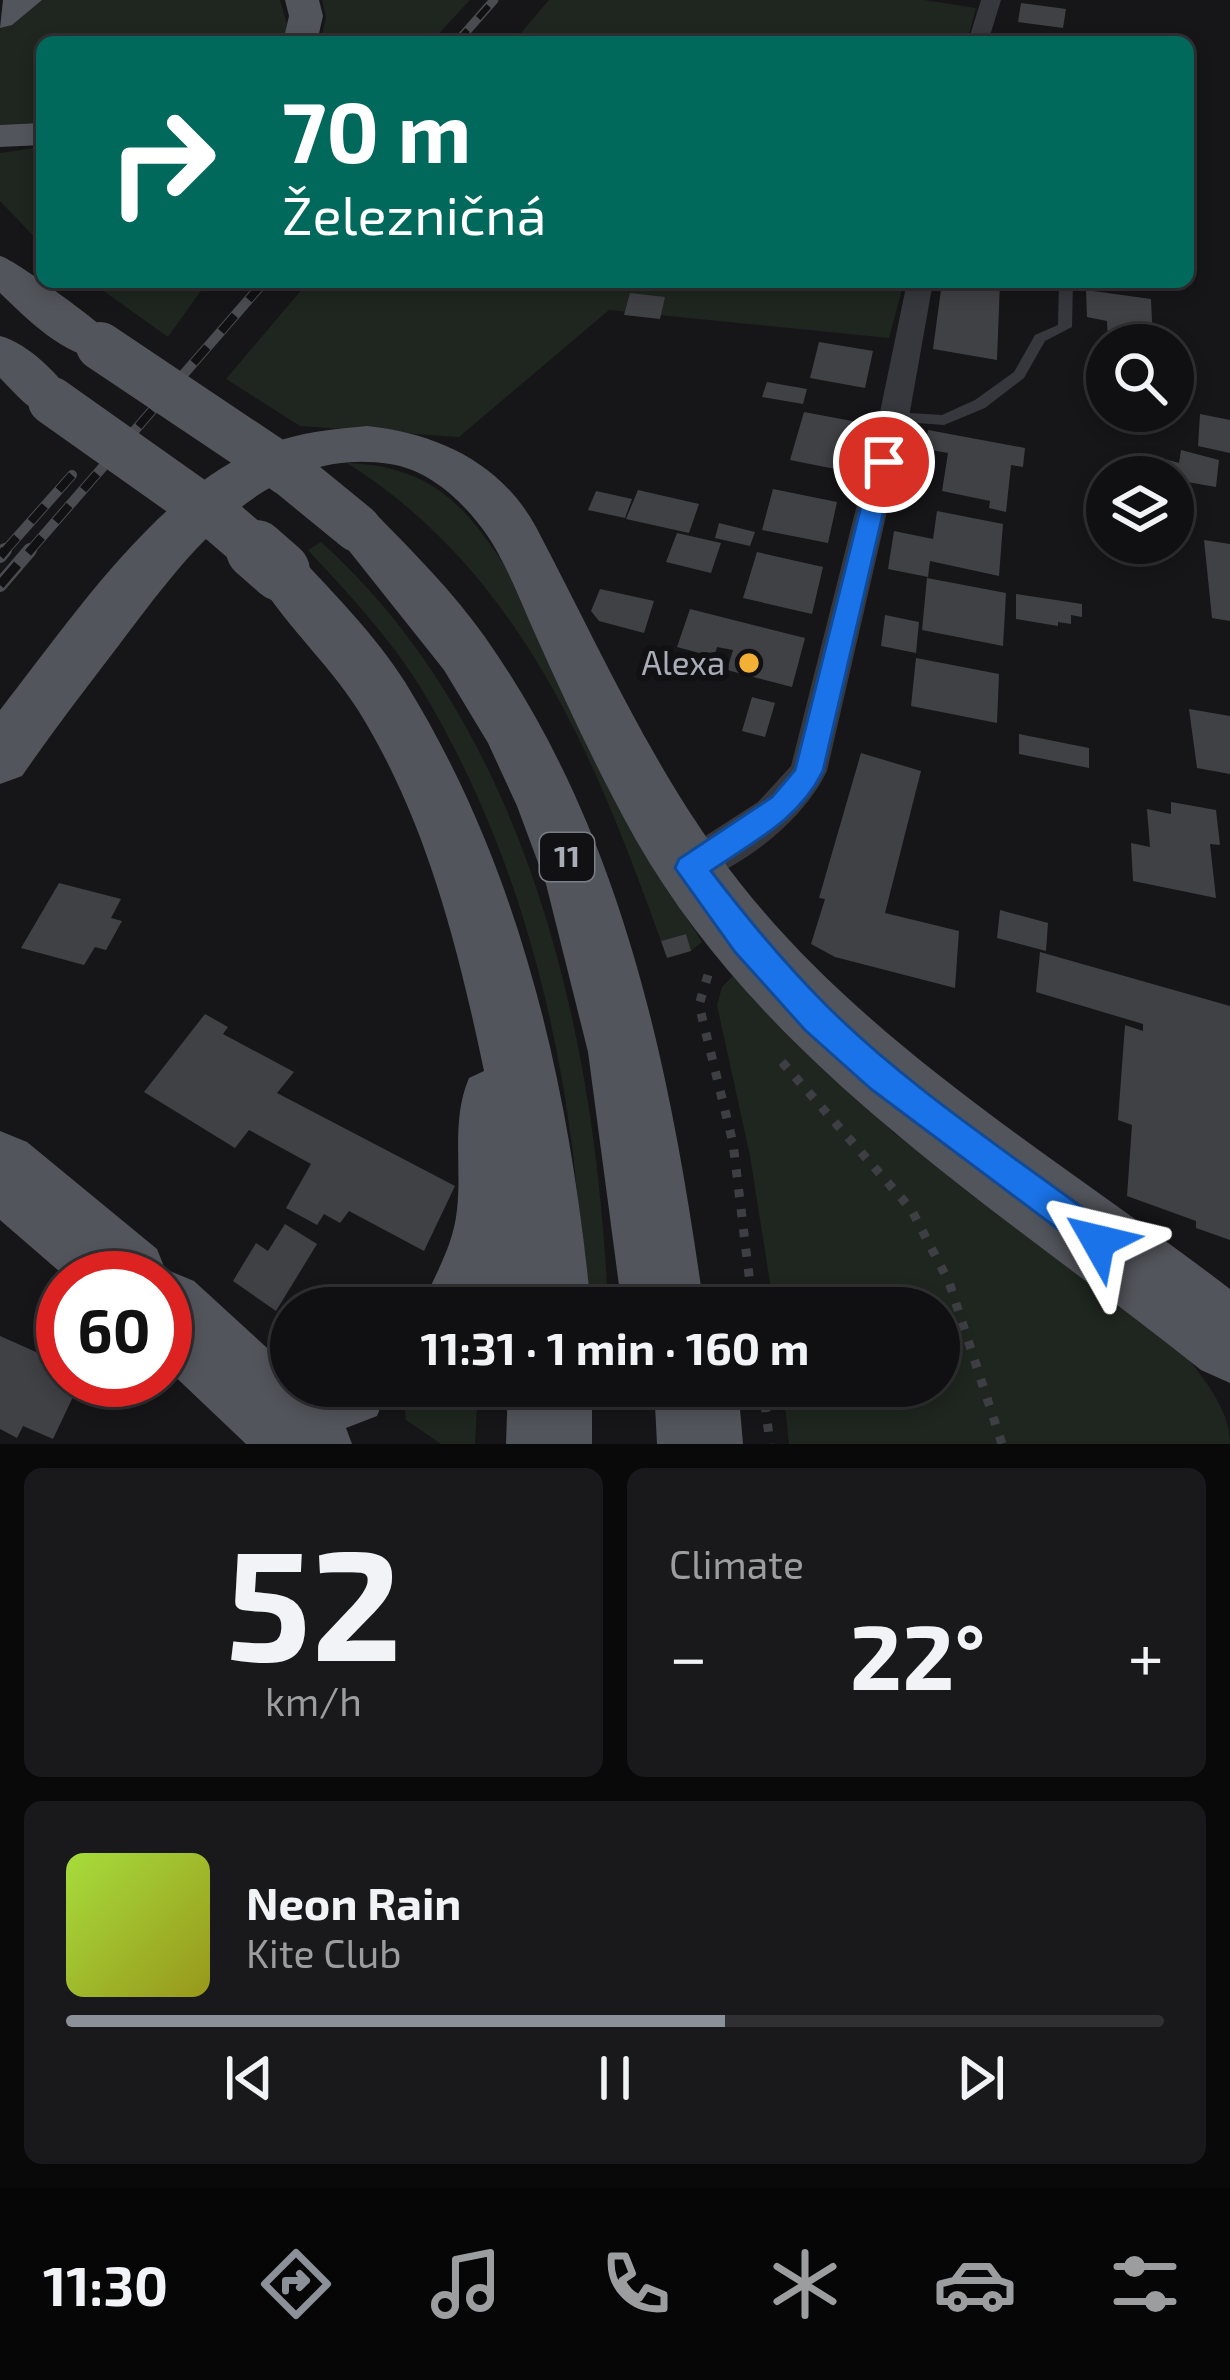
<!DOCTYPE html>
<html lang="en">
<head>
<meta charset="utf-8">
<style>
	:root { --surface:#101012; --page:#19191b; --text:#f1f3f6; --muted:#9c9d9f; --line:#303032; --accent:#8c9099 }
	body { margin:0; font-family:"Exo 2",sans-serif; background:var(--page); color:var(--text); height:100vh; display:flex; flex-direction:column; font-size:45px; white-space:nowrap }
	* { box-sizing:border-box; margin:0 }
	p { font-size:39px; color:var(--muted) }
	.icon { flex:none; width:66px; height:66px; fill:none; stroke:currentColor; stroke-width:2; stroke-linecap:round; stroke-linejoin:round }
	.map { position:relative; height:1444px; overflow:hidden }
	.details { display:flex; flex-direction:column; gap:24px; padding:24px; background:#09090a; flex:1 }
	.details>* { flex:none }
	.banner { position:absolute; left:36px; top:36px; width:1158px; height:252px; border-radius:18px; box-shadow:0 6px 18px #0003,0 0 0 3px var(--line); background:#00695c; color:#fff; overflow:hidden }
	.controls { position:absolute; left:1086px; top:324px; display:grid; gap:24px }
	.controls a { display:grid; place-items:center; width:108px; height:108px; border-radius:50%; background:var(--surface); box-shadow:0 6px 18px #0003,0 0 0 3px var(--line); font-size:60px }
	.speed { position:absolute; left:36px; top:1251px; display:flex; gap:24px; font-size:60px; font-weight:700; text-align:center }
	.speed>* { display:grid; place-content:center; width:156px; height:156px; border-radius:50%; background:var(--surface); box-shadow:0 6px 18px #0003,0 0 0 3px var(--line); line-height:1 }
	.speed .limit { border:18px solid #d22; background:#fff; color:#111 }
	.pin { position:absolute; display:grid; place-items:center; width:102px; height:102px; color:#fff; margin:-51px; border:6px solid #fff; border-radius:50%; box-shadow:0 3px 12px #0007 }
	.me { position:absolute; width:132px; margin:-66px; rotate:307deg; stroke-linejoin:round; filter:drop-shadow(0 0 9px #0008) }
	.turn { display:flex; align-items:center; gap:42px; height:252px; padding:0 48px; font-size:54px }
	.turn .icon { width:156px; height:156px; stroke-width:2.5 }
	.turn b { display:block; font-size:84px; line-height:102px }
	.big { font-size:90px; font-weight:700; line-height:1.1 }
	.details .widget { flex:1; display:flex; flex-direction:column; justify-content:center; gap:18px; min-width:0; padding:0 42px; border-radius:18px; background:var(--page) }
	.details .dial { align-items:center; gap:0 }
	.dial b { font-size:156px; line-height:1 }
	.song { display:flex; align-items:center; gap:36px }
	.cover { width:144px; height:144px; border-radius:18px; background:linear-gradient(135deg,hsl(80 70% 55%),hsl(60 70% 35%)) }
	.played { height:12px; border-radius:6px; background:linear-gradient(90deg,var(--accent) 60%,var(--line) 60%) }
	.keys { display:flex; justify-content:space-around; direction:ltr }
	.heat { display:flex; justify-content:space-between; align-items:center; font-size:66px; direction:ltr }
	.details .tiles { flex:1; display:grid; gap:24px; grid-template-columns:1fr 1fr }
	.widget:last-child { grid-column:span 2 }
	.trip { position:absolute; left:270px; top:1287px; width:690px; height:120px; border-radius:60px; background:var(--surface); box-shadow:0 6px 18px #0003,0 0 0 3px var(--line); font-weight:700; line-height:120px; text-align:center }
	.menu { display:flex; height:192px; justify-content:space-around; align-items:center; background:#060607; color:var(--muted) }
	.menu .icon { width:84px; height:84px }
	.menu .current { color:var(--accent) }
	.menu b { font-size:54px; color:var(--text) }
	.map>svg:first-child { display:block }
	.green { fill:#1e261f }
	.building { fill:#404145 }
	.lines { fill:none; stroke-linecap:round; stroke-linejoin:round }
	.path { stroke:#3d3f44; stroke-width:9; stroke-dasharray:8 12; stroke-linecap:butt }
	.service { fill:#37383d; fill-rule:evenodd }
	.minor { fill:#37383d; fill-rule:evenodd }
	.primary { fill:#53555c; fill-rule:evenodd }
	.rail-far2-casing { stroke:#4a4c52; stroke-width:9 }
	.rail-far1-casing { stroke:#4a4c52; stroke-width:10 }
	.rail-casing { stroke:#4a4c52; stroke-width:14 }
	.rail-far2 { stroke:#111113; stroke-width:6; stroke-dasharray:16; stroke-linecap:butt }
	.rail-far1 { stroke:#111113; stroke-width:8; stroke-dasharray:21; stroke-linecap:butt }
	.rail { stroke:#111113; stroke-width:9; stroke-dasharray:27; stroke-linecap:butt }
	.primary-bridge-far1 { stroke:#53555c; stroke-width:48 }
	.primary-bridge { stroke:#53555c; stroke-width:60 }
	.route { fill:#1a73e8; stroke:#114b97; stroke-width:3 }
	.poi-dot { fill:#f2b134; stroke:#111113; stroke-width:4.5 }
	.labels { text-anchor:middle; stroke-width:12; stroke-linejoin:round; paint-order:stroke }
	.shield { fill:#111113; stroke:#7b7e86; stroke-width:3 }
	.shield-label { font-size:30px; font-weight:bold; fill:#a8adb8 }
	.poi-label { font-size:33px; fill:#a8adb8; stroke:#111113; text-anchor:end }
</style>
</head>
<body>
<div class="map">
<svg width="1230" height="1444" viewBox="0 0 1230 1444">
	<rect width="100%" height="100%" fill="#161618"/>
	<path class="green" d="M36 0H280L288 27 282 42H42V126L0 128V29Z
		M322 0H470L431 42H320L326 17Z
		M549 0H924L976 8 967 42H513Z
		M42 147V245L0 201V153Z
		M91 282H207L168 337Z
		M308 282H904L889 338 609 310 459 437 300 426 226 379Z
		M347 463C434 466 468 508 512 577L630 828 702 942 691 951 685 934 661 941C595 757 520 572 347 463Z
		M321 542C529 729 597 1039 608 1308H584C579 1093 532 870 419 685 389 637 347 592 308 550Z
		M733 976 894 1133 1180 1348C1201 1376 1230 1407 1230 1444H789L783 1386H939V1308H774L750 1156 717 1005 722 987Z
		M424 1386H478L475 1444H441L406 1420 404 1402Z"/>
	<path class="building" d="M1021 3 1066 9 1063 28 1018 22Z
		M942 282H1000L997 360 933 349Z
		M1086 290 1151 299 1153 345 1108 341 1107 321 1087 317Z
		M630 293 665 297 660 319 624 315Z
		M819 342 873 351 865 388 810 378Z
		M767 382 807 389 803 404 762 397Z
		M804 412 857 422 845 471 790 460Z
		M1200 414 1230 420V453L1198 446Z
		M928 430 1025 448 1023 467 1011 465 1006 512 989 508 990 501 942 491 948 453 925 449Z
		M1181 450 1219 460 1216 487 1158 477 1161 458 1179 463Z
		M773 489 837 502 828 543 762 530Z
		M638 490 699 504 689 533 626 519Z
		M596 491 632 499 625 518 588 510Z
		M937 511 1003 524 999 576 930 561 928 577 888 569 894 531 933 539Z
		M719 523 755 532 750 546 715 538Z
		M677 533 721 543 711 573 666 562Z
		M1204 540 1230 544V621L1212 618Z
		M757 552 823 567 812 614 743 598Z
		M927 578 1006 593 1003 646 922 630Z
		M600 589 654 601 644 633 599 621 591 611Z
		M1016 594 1082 604V617L1071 615V624L1058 622V626L1016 619Z
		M690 609 805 638 792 687 727 670 733 650 717 647 714 657 677 647Z
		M885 615 919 622 916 653 881 646Z
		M916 658 999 674 997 723 911 706Z
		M752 697 775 703 765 737 742 731Z
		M1189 709 1230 716V774L1197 768Z
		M1019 734 1089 748V768L1019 754Z
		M861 753 921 771 885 913 959 931 955 988 835 957 811 944 825 899 819 898Z
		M1171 802 1216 810 1220 845 1210 844 1216 898 1133 881 1131 843 1150 847 1147 809 1171 814Z
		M59 883 121 899 111 918 122 921 106 950 95 947 84 965 21 948Z
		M1000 910 1048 923 1046 951 997 938Z
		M686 934 691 951 667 958 661 941Z
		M1040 952 1230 1006V1240L1196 1228V1221L1127 1196 1132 1125 1118 1120 1125 1025 1143 1031V1024L1036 992Z
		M205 1014 228 1027 223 1034 294 1072 277 1093 455 1186 424 1251 349 1211 340 1223 324 1214 317 1225 286 1208 311 1164 249 1130 235 1148 144 1092Z
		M285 1224 317 1244 276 1311 233 1281 256 1243 268 1251Z
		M0 1336 63 1364V1380H81L53 1439 23 1426 17 1438 0 1429Z"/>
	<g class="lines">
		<path class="path" d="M708 975 699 1005 733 1143 753 1308
			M782 1062 911 1209 949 1282 1002 1444
			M765 1404 770 1444"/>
		<path class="service" d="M1059 282H1073L1072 327 1045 341 1024 378 985 408 944 425 889 421 887 417 894 412 942 415 975 400 1014 372 1035 335 1058 325Z"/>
		<path class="minor" d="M981 0H1001L988 42H968Z
			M907 282H933L909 417 827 771C802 823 743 866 690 886L676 881 670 868 676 855 758 802 791 766 879 417Z"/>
		<path class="primary" d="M3 0H42L12 25 0 28Z
			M285 0H319L323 16 317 42H283L289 16Z
			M42 123V145L0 147V125Z
			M0 256C15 259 115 333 123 346L116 357C75 368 28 320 0 293Z
			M0 336C28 343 61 376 76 401L69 413C36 422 22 400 0 378Z
			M367 426C437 433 501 463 536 527 600 648 655 775 740 883 872 1050 1063 1161 1230 1289V1383L1201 1370C1000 1209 767 1069 636 840 599 774 567 705 536 636 519 599 504 555 478 523 457 496 425 469 390 464 265 444 185 558 119 645 86 688 53 731 22 776L0 784V710C70 621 159 486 267 445 300 432 333 429 367 426Z
			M357 508 376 514C414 553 453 592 485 637 625 836 671 1072 704 1308H622L588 1052 546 884 517 806 488 743 444 670 331 528 338 514Z
			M280 550 299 556C336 596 376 636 405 682 522 871 570 1089 591 1308H509V1303L507 1308H421C435 1274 453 1247 457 1210 462 1165 451 1120 469 1078L484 1071C458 947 426 819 358 710 327 661 280 621 253 571L261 556Z
			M0 1131 27 1142 157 1249 165 1269 194 1281 276 1356 291 1349V1386H389L377 1416 346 1428 352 1444H246L165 1367V1278H67L0 1220Z
			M508 1386H592V1444H506Z
			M654 1386H738L743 1444H657Z"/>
		<g class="rail-far2-casing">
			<path id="rail-far2" d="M457 42 494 0"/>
		</g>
		<g class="rail-far1-casing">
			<path id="rail-far1" d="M3 553 72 475
				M28 553 264 282"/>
		</g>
		<g class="rail-casing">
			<path id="rail" d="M0 556 5 550
				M0 585 30 550"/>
		</g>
		<use href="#rail-far2" class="rail-far2"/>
		<use href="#rail-far1" class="rail-far1"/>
		<use href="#rail" class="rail"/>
		<path class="primary-bridge-far1" d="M100 346 291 474 357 528
			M52 401 223 522 259 553"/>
		<path class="primary-bridge" d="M256 550 280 571"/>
	</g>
	<path class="route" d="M884 454 895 462 823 771C800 819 753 842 711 871 747 918 784 963 826 1005 911 1090 1016 1157 1111 1229L1116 1241 1111 1254 1098 1259 871 1089 805 1030 735 952 675 868 679 859 772 797 795 770 872 462Z"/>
	<circle class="poi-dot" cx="749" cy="663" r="12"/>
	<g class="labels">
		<rect class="shield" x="540" y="833" width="54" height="48" rx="9"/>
		<g class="shield-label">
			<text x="567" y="867">11</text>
		</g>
		<g class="poi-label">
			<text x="725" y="675">Alexa</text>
		</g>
	</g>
</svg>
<div class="controls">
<a><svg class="icon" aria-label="search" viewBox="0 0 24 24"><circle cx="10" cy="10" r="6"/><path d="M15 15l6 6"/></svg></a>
<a><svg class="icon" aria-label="layers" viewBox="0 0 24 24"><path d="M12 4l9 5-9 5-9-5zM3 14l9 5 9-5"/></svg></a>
</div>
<div class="speed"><div class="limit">60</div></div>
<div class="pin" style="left:884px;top:462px;background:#d93025"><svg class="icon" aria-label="arrive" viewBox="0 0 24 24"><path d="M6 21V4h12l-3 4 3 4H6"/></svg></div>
<svg class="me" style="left:1098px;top:1241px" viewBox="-20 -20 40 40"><path d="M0-17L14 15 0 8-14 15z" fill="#1a73e8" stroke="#fff" stroke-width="4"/></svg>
<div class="trip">11:31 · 1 min · 160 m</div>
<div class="banner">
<div class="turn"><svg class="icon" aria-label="right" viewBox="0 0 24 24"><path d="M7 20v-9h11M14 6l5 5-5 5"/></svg><div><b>70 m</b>Železničná</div></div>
</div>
</div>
<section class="details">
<div class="tiles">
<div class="widget dial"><b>52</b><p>km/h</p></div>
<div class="widget"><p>Climate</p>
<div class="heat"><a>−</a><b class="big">22°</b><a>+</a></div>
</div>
<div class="widget">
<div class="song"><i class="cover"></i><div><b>Neon Rain</b><p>Kite Club</p></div></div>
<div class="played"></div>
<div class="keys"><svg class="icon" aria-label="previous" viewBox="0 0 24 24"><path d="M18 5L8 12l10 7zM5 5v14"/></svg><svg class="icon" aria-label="pause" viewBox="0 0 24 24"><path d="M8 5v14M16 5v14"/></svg><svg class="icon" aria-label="next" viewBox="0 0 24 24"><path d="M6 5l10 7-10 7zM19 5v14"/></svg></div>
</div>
</div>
</section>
<nav class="menu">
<b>11:30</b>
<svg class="icon current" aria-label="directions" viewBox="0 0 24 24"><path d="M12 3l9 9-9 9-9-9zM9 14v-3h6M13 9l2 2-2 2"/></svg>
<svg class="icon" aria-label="music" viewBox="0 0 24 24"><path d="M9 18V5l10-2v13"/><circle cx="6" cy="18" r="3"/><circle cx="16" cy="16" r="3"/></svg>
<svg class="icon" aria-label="phone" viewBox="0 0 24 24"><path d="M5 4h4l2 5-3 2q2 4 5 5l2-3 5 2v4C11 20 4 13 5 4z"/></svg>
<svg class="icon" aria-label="climate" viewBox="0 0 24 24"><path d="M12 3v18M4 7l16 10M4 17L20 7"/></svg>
<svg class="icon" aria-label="car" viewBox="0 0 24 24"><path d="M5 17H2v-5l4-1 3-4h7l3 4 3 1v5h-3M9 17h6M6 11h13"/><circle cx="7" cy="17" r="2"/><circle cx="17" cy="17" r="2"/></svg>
<svg class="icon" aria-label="filters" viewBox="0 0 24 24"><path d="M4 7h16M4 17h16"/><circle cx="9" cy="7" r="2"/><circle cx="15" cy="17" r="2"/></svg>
</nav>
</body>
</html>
